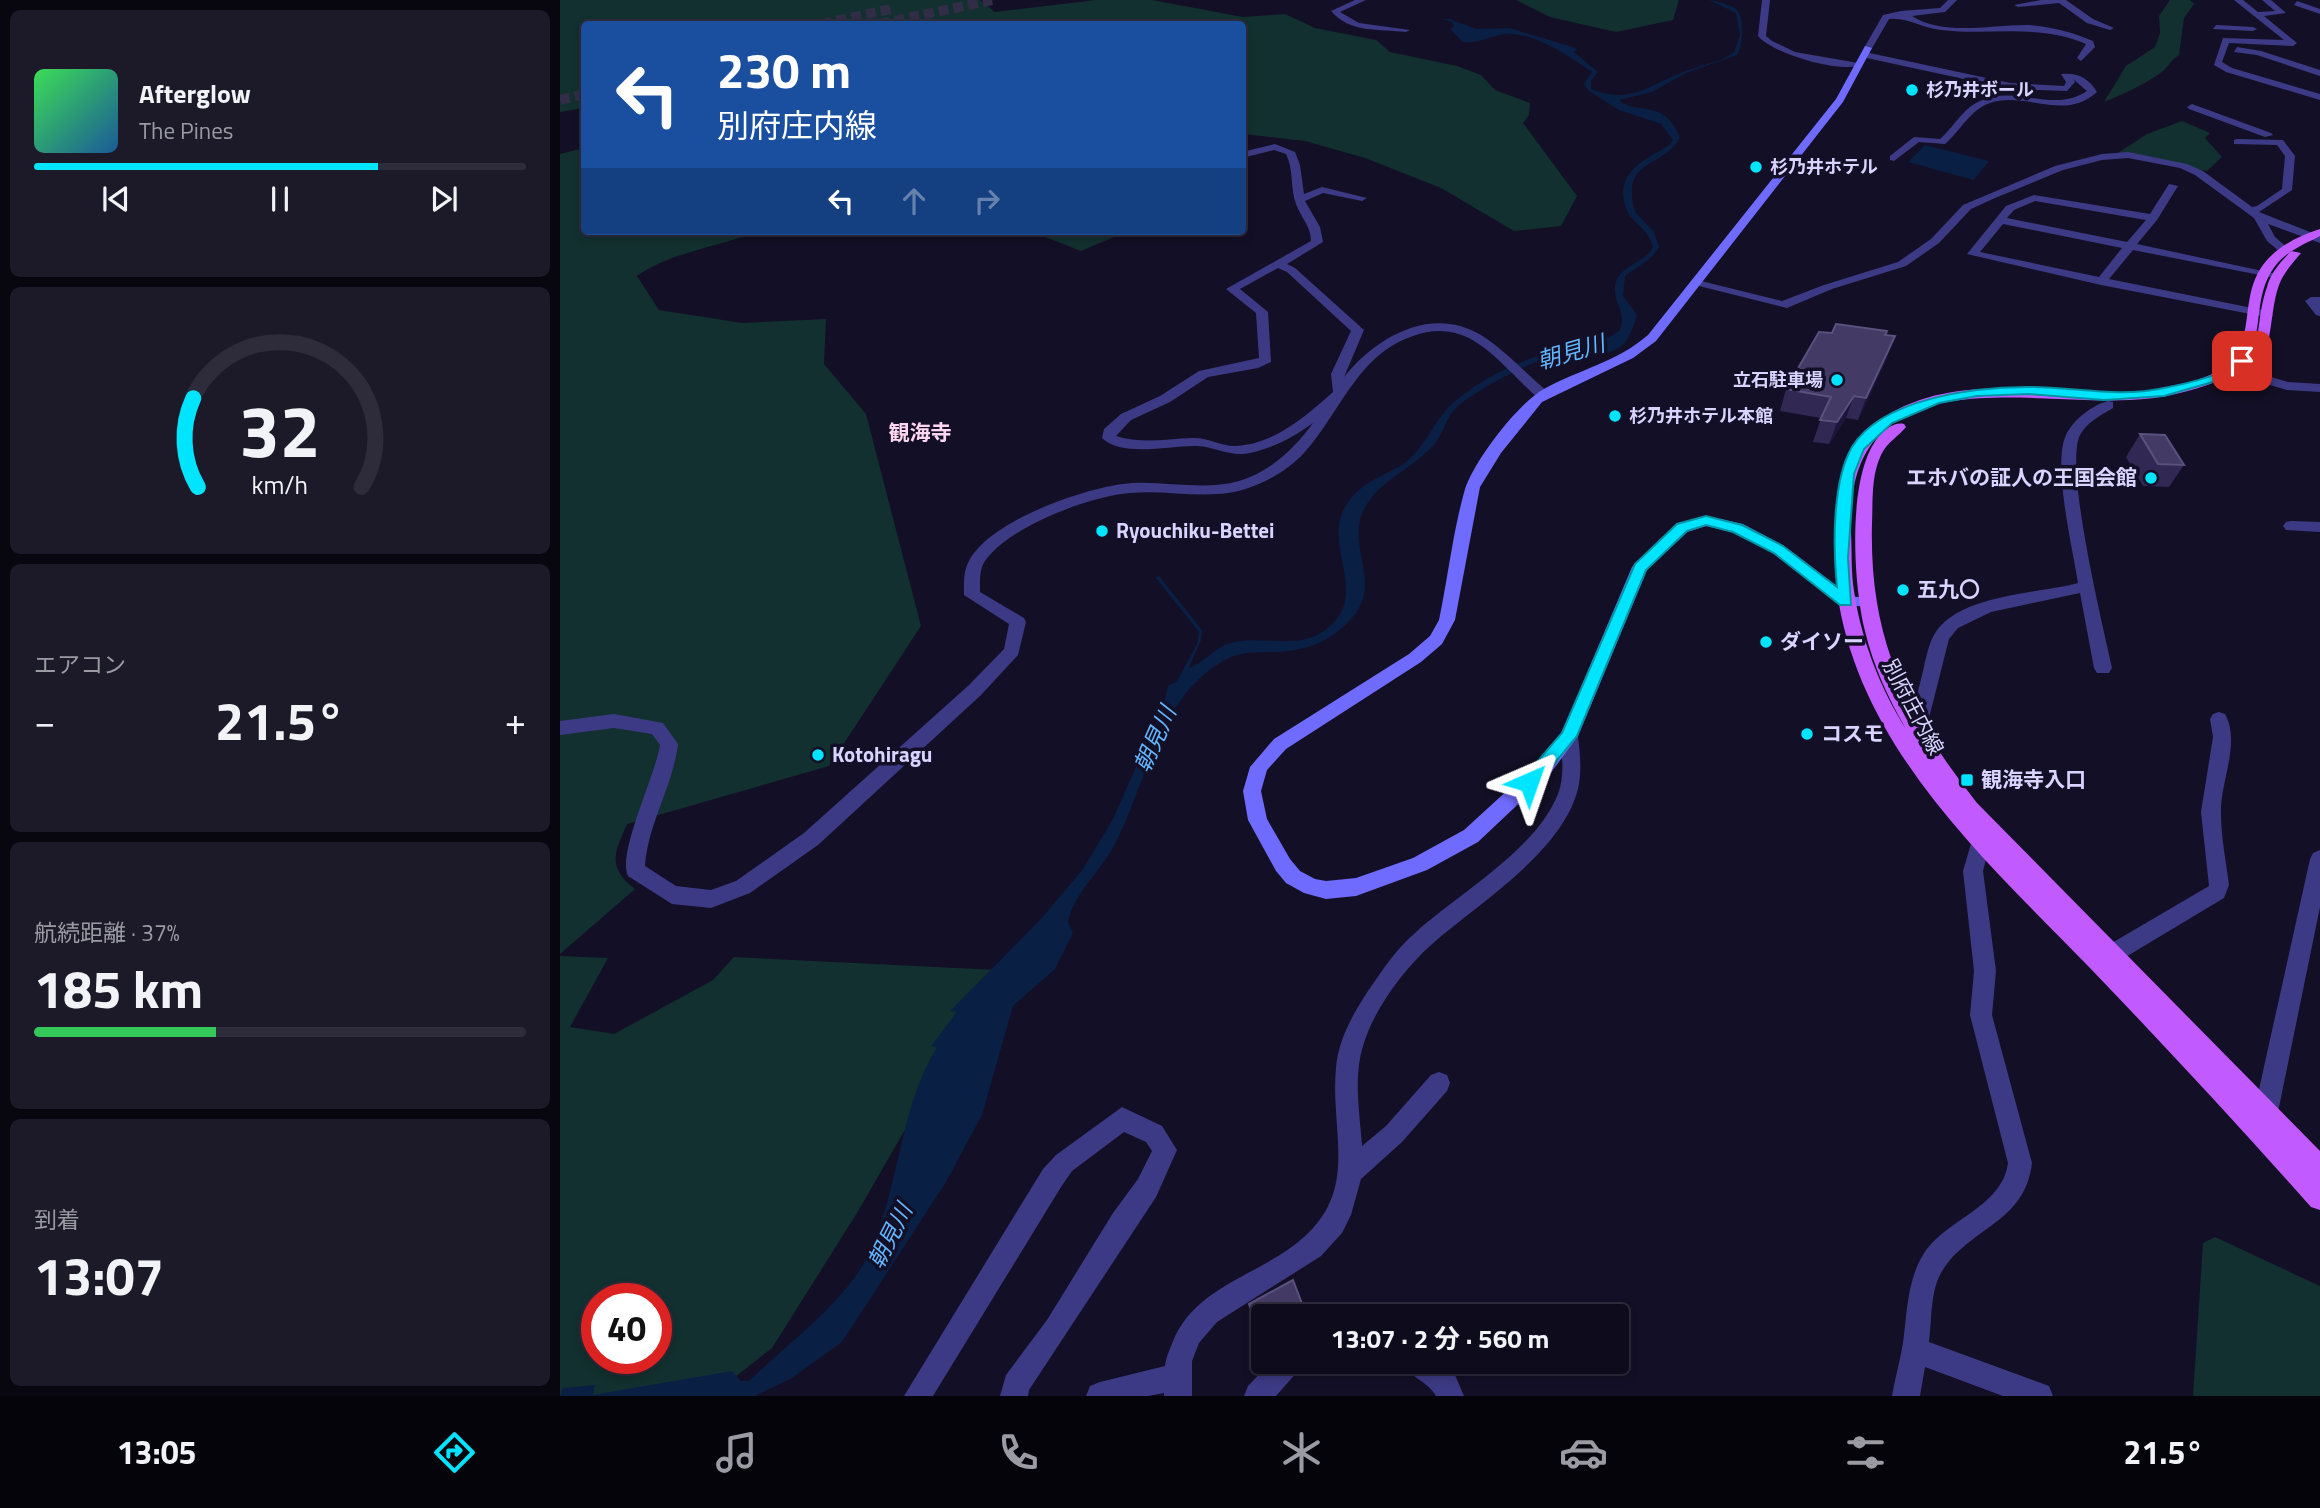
<!DOCTYPE html>
<html lang="ja">
<head>
<meta charset="utf-8">
<style>
	:root { --surface:#0e0b1c; --page:#1c1929; --text:#f1f3f6; --muted:#9b9ba3; --line:#2e2b3b; --accent:#00e5ff }
	body { margin:0; font-family:"Titillium Web","Noto Sans JP",sans-serif; background:var(--page); color:var(--text); height:100vh; display:flex; flex-direction:column; font-size:26px; white-space:nowrap }
	* { box-sizing:border-box; margin:0 }
	p { font-size:23px; color:var(--muted) }
	.icon { flex:none; width:38px; height:38px; fill:none; stroke:currentColor; stroke-width:2; stroke-linecap:round; stroke-linejoin:round }
	.map { position:relative; flex:1; overflow:hidden }
	.details { display:flex; flex-direction:column; gap:10px; padding:10px; background:#08060f; width:560px }
	.details>* { flex:none }
	.guide { position:absolute; left:21px; top:21px; width:665px; height:214px; border-radius:7px; box-shadow:0 4px 10px #0003,0 0 0 2px var(--line); background:#1a4fa0; color:#fff; overflow:hidden }
	.speed { position:absolute; left:21px; top:1283px; display:flex; gap:14px; font-size:35px; font-weight:700; text-align:center }
	.speed>* { display:grid; place-content:center; width:91px; height:91px; border-radius:50%; background:var(--surface); box-shadow:0 4px 10px #0003,0 0 0 2px var(--line); line-height:1 }
	.speed .limit { border:10px solid #d22; background:#fff; color:#111 }
	.pin { position:absolute; display:grid; place-items:center; width:60px; height:60px; color:#fff; margin:-30px; border-radius:14px; box-shadow:0 4px 10px #0006 }
	.me { position:absolute; width:77px; margin:-38px; rotate:43deg; stroke-linejoin:round; filter:drop-shadow(0 0 5px #0008) }
	.turn { display:flex; align-items:center; gap:24px; height:147px; padding:0 21px; font-size:32px }
	.turn .icon { width:91px; height:91px; stroke-width:2.5 }
	.turn b { display:block; font-size:49px; line-height:60px }
	.lanes { display:flex; align-items:center; height:66px; padding:0 21px; background:#0003; justify-content:center; gap:35px; direction:ltr }
	.lanes .off { opacity:.35 }
	.big { font-size:52px; font-weight:700; line-height:1.1 }
	.details .card { flex:1; display:flex; flex-direction:column; justify-content:center; gap:10px; min-width:0; padding:0 24px; border-radius:10px; background:var(--page) }
	.details .dial { align-items:center; gap:0 }
	.dial svg { height:182px; overflow:visible; fill:none; stroke:var(--line); stroke-width:7; stroke-linecap:round; text-anchor:middle }
	.dial text { fill:var(--text); stroke:none }
	.song { display:flex; align-items:center; gap:21px }
	.cover { width:84px; height:84px; border-radius:10px; background:linear-gradient(135deg,hsl(130 70% 55%),hsl(210 70% 35%)) }
	.played { height:7px; border-radius:4px; background:linear-gradient(90deg,var(--accent) 70%,var(--line) 70%) }
	.keys { display:flex; justify-content:space-around; direction:ltr }
	.heat { display:flex; justify-content:space-between; align-items:center; font-size:38px; direction:ltr }
	.charge { height:10px; border-radius:5px; background:linear-gradient(90deg,#34c759 37%,var(--line) 0) }
	.trip { position:absolute; left:691px; top:1304px; width:378px; height:70px; border-radius:7px; background:var(--surface); box-shadow:0 4px 10px #0003,0 0 0 2px var(--line); font-weight:700; line-height:70px; text-align:center }
	.tabs { display:flex; height:112px; justify-content:space-around; align-items:center; background:#06040b; color:var(--muted) }
	.tabs .icon { width:49px; height:49px }
	.tabs .active { color:var(--accent) }
	.tabs b { font-size:32px; color:var(--text) }
	main { display:flex; flex:1; min-height:0 }
	.map>svg:first-child { display:block }
	.green { fill:#12302f; fill-rule:evenodd }
	.water { fill:#0a1f44 }
	.lines { fill:none; stroke-linecap:round; stroke-linejoin:round }
	.highway-tunnel { stroke:#312d47; stroke-width:10; stroke-dasharray:10 5; stroke-linecap:butt }
	.street { fill:#3d3a85; fill-rule:evenodd }
	.secondary { fill:#6f6bff; fill-rule:evenodd }
	.primary { fill:#c25bff; fill-rule:evenodd }
	.wall { fill:#312854 }
	.shaded-wall { fill:#1d163a }
	.building { fill:#433a66; stroke:#5a527e; stroke-width:2 }
	.route { fill:#00e5ff; stroke:#0095a6; stroke-width:2 }
	.poi-dot { fill:#00e5ff; stroke:#130f26; stroke-width:2.5 }
	.labels { text-anchor:middle; stroke-width:7; stroke-linejoin:round; paint-order:stroke }
	.far-poi-label { font-size:18px; font-weight:bold; fill:#d9d4ff; stroke:#130f26; text-anchor:start }
	.far-quarter-label { font-size:21px; font-weight:bold; fill:#ffd6f0; stroke:#130f26 }
	.poi-label { font-size:21px; font-weight:bold; fill:#d9d4ff; stroke:#130f26; text-anchor:start }
	.street-label { font-size:21px; fill:#d9d4ff; stroke:#130f26 }
	.water-label { font-size:23px; font-style:italic; fill:#62b6ff; stroke:#130f26 }
</style>
</head>
<body>
<main>
<section class="details">
<div class="card">
<div class="song"><i class="cover"></i><div><b>Afterglow</b><p>The Pines</p></div></div>
<div class="played"></div>
<div class="keys"><svg class="icon" aria-label="previous" viewBox="0 0 24 24"><path d="M18 5L8 12l10 7zM5 5v14"/></svg><svg class="icon" aria-label="pause" viewBox="0 0 24 24"><path d="M8 5v14M16 5v14"/></svg><svg class="icon" aria-label="next" viewBox="0 0 24 24"><path d="M6 5l10 7-10 7zM19 5v14"/></svg></div>
</div>
<div class="card dial"><svg viewBox="0 0 100 80">
<path d="M14 69A42 42 0 1 1 86 69"/>
<path d="M14 69A42 42 0 0 1 12 30" stroke="#00e5ff"/>
<text x="50" y="56" font-size="32" font-weight="700">32</text>
<text x="50" y="72" font-size="11">km/h</text>
</svg></div>
<div class="card"><p>エアコン</p>
<div class="heat"><a>−</a><b class="big">21.5°</b><a>+</a></div>
</div>
<div class="card"><p>航続距離 · 37%</p><b class="big">185 km</b><div class="charge"></div></div>
<div class="card"><p>到着</p><b class="big">13:07</b></div>
</section>
<div class="map">
<svg width="1760" height="1396" viewBox="0 0 1760 1396">
	<rect width="100%" height="100%" fill="#130f26"/>
	<path class="green" d="M0 0H420L435 12 536 0H592L683 17 725 14 755 28 816 40 830 52 897 66 921 75 935 90 970 103 969 115 963 123 1017 196 1001 226 954 231 881 188 805 158 745 141 683 134 682 24H24V108L0 112Z
		M956 0H1119L1113 20 1056 32 990 17Z
		M1610 0H1630L1634 4 1624 18 1619 55C1610 61 1607 69 1599 74 1582 86 1563 94 1544 102L1566 66 1595 47 1600 33 1599 16Z
		M1622 121 1650 133 1645 138 1662 157 1647 171 1558 153 1587 134Z
		M24 148V231H199C159 247 113 251 77 276L99 310 182 323 266 319 264 364 306 414 361 626 269 766 67 824C54 854 47 867 75 889L0 954V154Z
		M470 231H553L554 237 521 251Z
		M0 956 48 958 10 1027 54 1034 153 980 174 957 437 970 297 1213 212 1348 151 1396H0ZM37 1298H96V1358H37Z
		M1655 1237 1760 1286V1396H1633L1643 1243Z"/>
	<path class="water" d="M1149 0C1156 1 1173 5 1177 10 1185 21 1183 44 1177 55L1126 73 1092 92 1059 100C1074 115 1106 98 1120 138 1103 169 1060 157 1075 212L1094 232 1099 247 1092 257 1065 276 1063 296 1077 315C1075 324 1068 342 1060 347 1042 359 1016 353 997 356 973 359 917 390 898 406 885 417 884 434 873 446 850 471 809 485 800 520 793 551 817 585 796 613 774 641 748 651 713 652 697 653 682 651 667 659 598 695 587 783 554 846 540 872 514 893 508 922L513 933 495 969 453 1006 422 1115 386 1182 282 1342 232 1378 195 1396H0L3 1388 35 1385 33 1395 172 1371 181 1381H189C225 1346 281 1305 305 1261 340 1195 337 1112 377 1047L371 1046 397 1012 390 1011 480 920 523 869 553 819 604 703 608 686 617 681 637 644 639 632 596 578 599 576 642 630 641 640 629 668C646 662 655 646 674 642 701 636 734 648 759 634 816 600 761 548 785 507 798 484 819 478 840 466 864 452 873 420 894 402 923 377 962 359 999 350 1020 345 1041 344 1059 331 1069 312 1050 301 1056 282 1061 265 1085 263 1093 247 1089 232 1080 227 1070 216 1066 211 1064 203 1063 195 1063 167 1088 159 1109 145L1113 140 1101 124 1059 110 1029 91 1024 84 1032 72C1011 57 972 31 945 34 931 36 918 44 903 42L890 29 894 27 892 22 881 19H890L916 29 949 28 1013 47 1017 49 1014 52 1038 72 1031 81V89C1073 106 1092 82 1129 70 1144 64 1162 62 1174 52L1180 35 1176 13Z
		M1365 145 1429 161 1414 180 1348 162Z"/>
	<g class="lines">
		<path class="highway-tunnel" d="M262 24 335 8
			M320 24 432 0
			M0 100 24 94"/>
		<path class="street" d="M795 0H806L780 12 799 23 850 30 846 32C820 29 789 33 771 11Z
			M1202 0H1210L1206 36 1212 41 1235 52 1304 64C1284 75 1213 54 1198 36Z
			M1388 0H1397L1385 12 1352 16C1384 37 1433 24 1470 25 1493 27 1512 32 1533 41L1535 47 1521 61 1517 58 1526 44C1478 23 1431 36 1381 30 1362 28 1347 17 1329 19L1311 50 1304 48 1323 15 1341 11 1380 8Z
			M1481 0H1506L1533 19 1554 28 1550 30 1527 23 1499 3 1458 7 1454 5Z
			M1674 0H1683L1698 12 1715 11 1702 0H1711L1726 13 1704 16 1737 43 1733 46 1669 43 1662 62 1672 68 1760 94V100L1666 72 1654 65 1663 38 1724 40Z
			M1737 1 1760 9V14L1734 5Z
			M1656 25 1693 27 1697 29 1693 31 1653 29Z
			M1677 47 1701 51 1760 70V76L1697 55 1674 52Z
			M1305 52 1450 83 1504 86 1506 82 1501 74C1517 72 1529 78 1537 92 1504 122 1466 91 1430 103 1411 109 1400 131 1385 144L1359 142 1334 161 1330 160V156L1354 137 1380 139C1394 127 1403 108 1420 101 1455 84 1493 114 1527 91L1513 79 1515 82 1507 91 1450 89 1302 57Z
			M1632 104 1711 133 1713 135 1705 137 1629 109 1627 107Z
			M1677 139 1723 140 1735 156 1732 190 1699 212 1760 236V243L1708 224 1715 237 1729 249 1719 251 1707 241 1694 218 1635 175 1620 168 1568 158 1542 160 1503 170 1435 198 1411 209 1379 243 1346 266 1272 289 1227 308 1131 284 1137 280 1222 301 1264 285 1338 262 1371 239 1403 205 1495 166 1542 154 1568 152 1627 164 1643 171 1692 207 1697 206 1722 189 1725 156 1717 145 1674 144V140Z
			M715 144 735 152 740 165 744 194 762 187 807 198 802 201 763 193 745 201 760 227 763 242 727 264 735 268 804 330 784 377C816 337 871 305 921 335 945 350 965 373 987 391V397H977C955 378 935 352 909 338 891 329 872 329 853 336 797 355 781 412 744 453 730 468 711 480 691 487 652 502 611 489 570 493 530 496 448 527 425 561 419 570 420 582 420 592L464 618 466 622 458 655 421 695 258 845 190 893 151 908 112 904 68 876C57 853 95 777 100 745L92 734 54 728 0 735V721L54 714 103 723 118 744C113 786 88 823 85 866L116 886 151 890 176 881 244 833 409 685 444 649 449 624 404 595C404 585 403 573 408 563 427 521 528 486 572 483 607 481 644 491 679 481 710 472 734 449 753 423 734 437 713 448 690 453 670 457 656 447 637 446 611 445 563 458 542 438L544 429 561 414 600 396 639 371 699 358 696 313 666 289 751 241C751 226 741 218 736 204 730 188 734 170 726 154L714 150 682 158V152ZM718 268 727 272 791 331 771 374 773 392C746 416 713 445 675 446 660 446 647 437 632 438 606 439 581 444 556 436L571 420 610 402 648 377 698 368 711 362 708 312 680 289Z
			M1609 184 1618 186 1597 220 1577 244 1721 275 1715 278 1573 250 1549 279 1707 311 1713 315 1711 318 1541 285 1407 254 1446 206 1474 195 1590 214ZM1475 201 1586 220 1567 242 1447 218 1454 210ZM1443 224 1562 248 1539 277 1420 252Z
			M1751 297H1760V316L1756 315 1745 301Z
			M1687 370 1728 382 1760 384V392L1727 390 1682 377V371Z
			M1548 401 1553 402V408C1541 415 1526 423 1520 435 1504 467 1543 626 1552 668L1549 673H1537L1534 668 1520 593 1431 612 1398 628 1389 639 1370 714 1366 745H1354C1345 729 1355 703 1359 687 1364 671 1366 649 1374 635 1397 594 1478 594 1518 583 1513 549 1492 465 1506 435 1513 420 1532 405 1548 401Z
			M1731 521 1760 522V532L1726 530 1723 526 1726 522Z
			M1659 712 1665 714C1681 743 1660 782 1661 813 1661 837 1666 861 1669 885L1664 898 1559 961 1552 964 1545 961 1541 954 1545 947 1649 886 1641 812 1653 737 1650 719 1653 714Z
			M1009 729 1015 731 1018 736C1020 754 1022 771 1018 789 1001 854 918 903 871 945 843 970 813 1011 803 1046 793 1078 800 1114 802 1146L826 1126 871 1075 879 1072 887 1075 890 1083 887 1091 842 1142 801 1179 791 1215 782 1233 761 1256 657 1322 639 1343 632 1361V1396H604V1393L588 1396H526L530 1386 540 1382 605 1366C606 1357 610 1349 613 1341 636 1285 702 1275 744 1237 799 1188 770 1131 776 1068 778 1040 793 1014 808 991 822 971 836 949 855 933 899 893 975 851 998 794 1005 776 1002 755 1000 736L1003 731Z
			M1420 835 1427 837 1430 843 1423 871 1436 971 1432 1015 1472 1163C1465 1224 1408 1227 1381 1273 1370 1292 1372 1321 1369 1342L1489 1386 1493 1396H1443L1365 1367 1360 1396H1332C1335 1378 1340 1361 1343 1343 1347 1314 1347 1281 1363 1255 1385 1219 1442 1208 1448 1163L1410 1015 1414 971 1403 871 1413 837Z
			M1760 850V907L1718 1112 1714 1120 1706 1124 1698 1120 1694 1112 1750 859 1753 853Z
			M562 1107 602 1126 617 1150 596 1197 469 1390 468 1396H440L446 1375 487 1320 553 1213 578 1179 592 1151 586 1142 564 1132 512 1171 501 1187 373 1396H344L483 1169 496 1155Z
			M711 1362H742L738 1371 716 1396H684L688 1386Z
			M843 1362H881L895 1375 904 1396H876C868 1381 849 1378 843 1362Z"/>
		<path class="secondary" d="M1305 46 1312 48 1283 102 1096 341 1073 358 982 402 941 453 920 487 895 620 882 644 861 662 726 749 707 770 701 791 707 819 730 859 740 871 755 879 766 881 796 878 853 858 904 830 976 764 1002 732 1072 567 1117 524 1146 516 1183 524 1224 546 1290 596 1313 599 1315 603 1313 607 1280 605 1214 554 1174 532 1146 526 1127 532 1087 570 1018 736 990 774 918 842 867 870 796 896 766 899 744 893 726 883 716 871 688 820 683 791 690 767 714 739 849 654 870 636 879 620C888 577 893 531 905 489 914 461 958 403 984 389 1018 370 1057 362 1088 335L1276 99Z"/>
		<path class="primary" d="M1760 229V236C1743 245 1724 252 1713 269 1686 309 1715 357 1658 381 1630 392 1600 399 1570 400 1458 405 1284 357 1291 533 1292 552 1291 572 1294 591 1301 639 1320 688 1346 729 1328 698 1313 665 1305 631 1293 584 1286 470 1321 434 1328 428 1334 422 1344 424L1346 427C1338 437 1327 442 1321 455 1311 476 1313 501 1312 523 1309 641 1346 712 1417 803L1760 1151V1210L1751 1207C1679 1126 1605 1046 1530 968 1426 861 1298 747 1277 591 1275 573 1276 555 1276 538 1275 492 1282 444 1324 417 1424 354 1547 422 1650 375 1703 351 1675 303 1703 265 1717 246 1739 236 1760 229Z
			M1731 251 1741 253C1732 264 1724 272 1719 285 1707 318 1717 358 1682 380 1675 384 1671 388 1662 387V381C1709 352 1692 331 1707 287 1711 272 1721 262 1731 251Z"/>
	</g>
	<path class="wall" d="M1325 335 1327 358 1298 420 1286 418 1269 444 1253 442 1261 418 1220 411 1226 389Z
		M1580 434 1624 465 1609 487 1583 486 1566 457Z"/>
	<path class="shaded-wall" d="M1335 336 1327 358 1298 420 1306 398Z
		M1294 396 1286 418 1269 444 1277 422Z"/>
	<path class="building" d="M1276 324 1327 331 1325 335 1335 336 1306 398 1294 396 1277 422 1260 420 1271 397 1226 389 1259 332 1272 333Z
		M1580 434 1605 435 1624 465 1598 464Z
		M733 1280 746 1314 742 1316H704V1338L702 1339 689 1304Z"/>
	<path class="route" d="M1682 357 1688 361 1679 371 1663 379 1604 396 1544 400 1469 394 1417 396 1379 403 1332 423 1304 449 1294 474 1288 558 1291 605H1280L1214 553 1173 532 1146 525 1127 531 1086 570 1017 736 975 787H963L961 782 963 778 1002 733 1075 564 1117 524 1146 516 1182 525 1223 546 1277 587C1273 548 1272 481 1292 447 1322 398 1416 387 1467 387 1513 387 1559 398 1604 388 1624 384 1653 378 1670 367 1675 363 1676 359 1682 357Z"/>
	<g class="poi-dot">
		<circle cx="1352" cy="90" r="7"/>
		<circle cx="1196" cy="167" r="7"/>
		<circle cx="1277" cy="380" r="7"/>
		<circle cx="1055" cy="416" r="7"/>
		<circle cx="1591" cy="478" r="7"/>
		<circle cx="542" cy="531" r="7"/>
		<circle cx="1343" cy="590" r="7"/>
		<circle cx="1206" cy="642" r="7"/>
		<circle cx="1247" cy="734" r="7"/>
		<circle cx="258" cy="755" r="7"/>
		<rect x="1400" y="773" width="14" height="14" rx="3.5"/>
	</g>
	<g class="labels">
		<g class="far-poi-label">
			<text x="1366" y="96">杉乃井ボール</text>
			<text x="1210" y="173">杉乃井ホテル</text>
			<text x="1263" y="386" text-anchor="end">立石駐車場</text>
			<text x="1069" y="422">杉乃井ホテル本館</text>
		</g>
		<g class="far-quarter-label">
			<text x="360" y="440">観海寺</text>
		</g>
		<g class="poi-label">
			<text x="1577" y="485" text-anchor="end">エホバの証人の王国会館</text>
			<text x="556" y="538">Ryouchiku-Bettei</text>
			<text x="1357" y="597">五九〇</text>
			<text x="1220" y="649">ダイソー</text>
			<text x="1261" y="741">コスモ</text>
			<text x="272" y="762">Kotohiragu</text>
			<text x="1421" y="787">観海寺入口</text>
		</g>
		<g class="street-label">
			<text transform="translate(1353 707) rotate(62)" y="7">別府庄内線</text>
		</g>
		<g class="water-label">
			<text transform="translate(1011 352) rotate(-16)" y="8">朝見川</text>
			<text transform="translate(595 739) rotate(-66)" y="8">朝見川</text>
			<text transform="translate(330 1236) rotate(-63)" y="8">朝見川</text>
		</g>
	</g>
</svg>
<div class="speed"><div class="limit">40</div></div>
<div class="pin" style="left:1682px;top:361px;background:#d93025"><svg class="icon" aria-label="arrive" viewBox="0 0 24 24"><path d="M6 21V4h12l-3 4 3 4H6"/></svg></div>
<svg class="me" style="left:969px;top:782px" viewBox="-20 -20 40 40"><path d="M0-17L14 15 0 8-14 15z" fill="#00e5ff" stroke="#fff" stroke-width="4"/></svg>
<div class="trip">13:07 · 2 分 · 560 m</div>
<div class="guide">
<div class="turn"><svg class="icon" aria-label="left" viewBox="0 0 24 24"><path d="M17 20v-9H6M10 6l-5 5 5 5"/></svg><div><b>230 m</b>別府庄内線</div></div>
<div class="lanes"><svg class="icon" aria-label="left" viewBox="0 0 24 24"><path d="M17 20v-9H6M10 6l-5 5 5 5"/></svg><svg class="icon off" aria-label="ahead" viewBox="0 0 24 24"><path d="M12 20V5M6 11l6-6 6 6"/></svg><svg class="icon off" aria-label="right" viewBox="0 0 24 24"><path d="M7 20v-9h11M14 6l5 5-5 5"/></svg></div>
</div>
</div>
</main>
<nav class="tabs">
<b>13:05</b>
<svg class="icon active" aria-label="directions" viewBox="0 0 24 24"><path d="M12 3l9 9-9 9-9-9zM9 14v-3h6M13 9l2 2-2 2"/></svg>
<svg class="icon" aria-label="music" viewBox="0 0 24 24"><path d="M9 18V5l10-2v13"/><circle cx="6" cy="18" r="3"/><circle cx="16" cy="16" r="3"/></svg>
<svg class="icon" aria-label="phone" viewBox="0 0 24 24"><path d="M5 4h4l2 5-3 2q2 4 5 5l2-3 5 2v4C11 20 4 13 5 4z"/></svg>
<svg class="icon" aria-label="climate" viewBox="0 0 24 24"><path d="M12 3v18M4 7l16 10M4 17L20 7"/></svg>
<svg class="icon" aria-label="car" viewBox="0 0 24 24"><path d="M5 17H2v-5l4-1 3-4h7l3 4 3 1v5h-3M9 17h6M6 11h13"/><circle cx="7" cy="17" r="2"/><circle cx="17" cy="17" r="2"/></svg>
<svg class="icon" aria-label="filters" viewBox="0 0 24 24"><path d="M4 7h16M4 17h16"/><circle cx="9" cy="7" r="2"/><circle cx="15" cy="17" r="2"/></svg>
<b>21.5°</b>
</nav>
</body>
</html>
